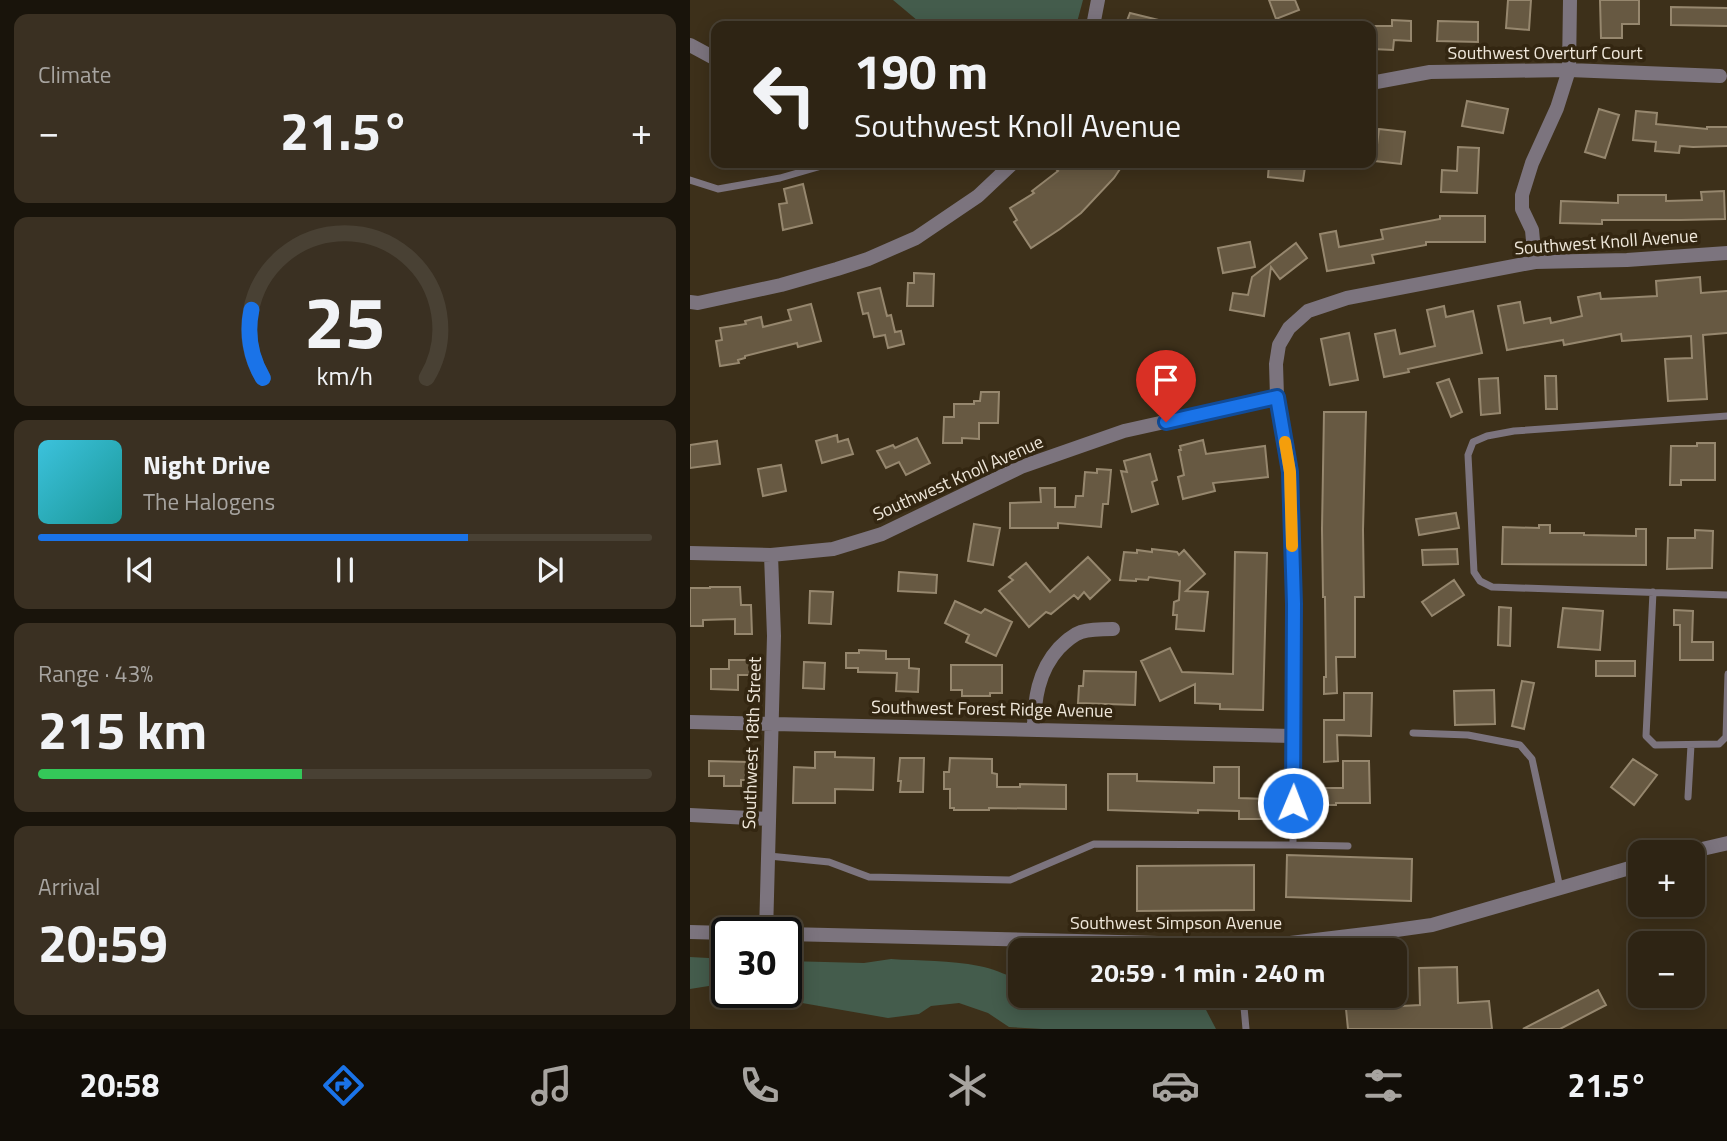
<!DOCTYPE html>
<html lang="en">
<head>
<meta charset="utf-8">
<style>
	:root { --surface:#2e2414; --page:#3a3022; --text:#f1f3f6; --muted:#a7a4a0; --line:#494134; --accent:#1a73e8 }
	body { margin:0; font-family:"Titillium Web",sans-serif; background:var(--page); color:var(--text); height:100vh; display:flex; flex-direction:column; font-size:26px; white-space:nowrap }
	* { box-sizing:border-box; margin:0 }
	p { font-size:23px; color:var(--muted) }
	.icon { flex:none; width:38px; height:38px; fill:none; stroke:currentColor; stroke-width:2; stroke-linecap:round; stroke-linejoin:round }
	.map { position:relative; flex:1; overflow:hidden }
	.drawer { display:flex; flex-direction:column; gap:14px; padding:14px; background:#19140b; width:690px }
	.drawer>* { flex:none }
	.hud { position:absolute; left:21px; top:21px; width:665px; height:147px; border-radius:14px; box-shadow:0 4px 18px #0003,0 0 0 2px var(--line); background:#2e2414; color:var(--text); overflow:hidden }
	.buttons { position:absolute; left:938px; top:840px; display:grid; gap:14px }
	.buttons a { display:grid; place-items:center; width:77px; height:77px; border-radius:14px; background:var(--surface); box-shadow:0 4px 18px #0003,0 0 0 2px var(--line); font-size:35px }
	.speed { position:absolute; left:21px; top:917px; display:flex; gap:14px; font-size:35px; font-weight:700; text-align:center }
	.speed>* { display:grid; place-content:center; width:91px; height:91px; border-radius:50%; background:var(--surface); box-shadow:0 4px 18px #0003,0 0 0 2px var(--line); line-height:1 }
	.speed .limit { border:4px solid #111; border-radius:10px; background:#fff; color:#111 }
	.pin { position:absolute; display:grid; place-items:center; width:60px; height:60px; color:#fff; margin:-72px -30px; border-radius:50% 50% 50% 0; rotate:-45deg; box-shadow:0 0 7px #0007 }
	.pin .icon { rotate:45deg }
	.me { position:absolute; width:77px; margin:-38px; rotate:1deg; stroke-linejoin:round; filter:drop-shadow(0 0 5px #0008) }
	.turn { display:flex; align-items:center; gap:24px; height:147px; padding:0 28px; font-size:32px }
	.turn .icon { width:91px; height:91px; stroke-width:2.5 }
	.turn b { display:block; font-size:49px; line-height:60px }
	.big { font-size:52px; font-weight:700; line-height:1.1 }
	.drawer .widget { flex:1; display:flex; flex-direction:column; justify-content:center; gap:10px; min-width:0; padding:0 24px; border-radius:14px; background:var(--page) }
	.drawer .dial { align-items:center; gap:0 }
	.dial svg { height:182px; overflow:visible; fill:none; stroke:var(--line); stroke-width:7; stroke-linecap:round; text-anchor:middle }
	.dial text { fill:var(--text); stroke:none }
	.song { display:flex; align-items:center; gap:21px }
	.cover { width:84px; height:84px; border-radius:10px; background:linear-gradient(135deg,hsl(190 70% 55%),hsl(180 70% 35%)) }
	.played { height:7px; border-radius:4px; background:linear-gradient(90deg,var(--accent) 70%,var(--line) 70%) }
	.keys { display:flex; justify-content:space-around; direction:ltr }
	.heat { display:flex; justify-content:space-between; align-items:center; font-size:38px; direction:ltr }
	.charge { height:10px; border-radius:5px; background:linear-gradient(90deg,#34c759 43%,var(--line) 0) }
	.trip { position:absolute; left:318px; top:938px; width:399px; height:70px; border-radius:14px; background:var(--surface); box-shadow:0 4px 18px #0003,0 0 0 2px var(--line); font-weight:700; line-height:70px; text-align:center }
	.tabs { display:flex; height:112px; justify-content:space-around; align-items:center; background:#120e08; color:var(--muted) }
	.tabs .icon { width:49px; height:49px }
	.tabs .current { color:var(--accent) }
	.tabs b { font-size:32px; color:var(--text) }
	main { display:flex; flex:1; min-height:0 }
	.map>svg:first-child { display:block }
	.green { fill:#445c4c }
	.building { fill:#675942; stroke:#96876e; stroke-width:2 }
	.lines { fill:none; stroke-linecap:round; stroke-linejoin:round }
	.service { stroke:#7c747e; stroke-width:7 }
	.minor { stroke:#7c747e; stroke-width:14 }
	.tertiary { stroke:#7c747e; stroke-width:14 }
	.route-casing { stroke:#114b97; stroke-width:18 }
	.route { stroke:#1a73e8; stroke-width:12 }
	.slow { stroke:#f59e0b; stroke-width:12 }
	.labels { text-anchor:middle; stroke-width:7; stroke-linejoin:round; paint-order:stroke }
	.street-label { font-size:18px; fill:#efe7da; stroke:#332611 }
</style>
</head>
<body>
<main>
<section class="drawer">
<div class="widget"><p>Climate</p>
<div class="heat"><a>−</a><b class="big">21.5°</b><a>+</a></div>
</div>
<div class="widget dial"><svg viewBox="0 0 100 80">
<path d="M14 69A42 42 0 1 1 86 69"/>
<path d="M14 69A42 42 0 0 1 9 39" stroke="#1a73e8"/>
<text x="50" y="56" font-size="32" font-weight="700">25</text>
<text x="50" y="72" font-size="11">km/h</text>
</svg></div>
<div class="widget">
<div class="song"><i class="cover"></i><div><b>Night Drive</b><p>The Halogens</p></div></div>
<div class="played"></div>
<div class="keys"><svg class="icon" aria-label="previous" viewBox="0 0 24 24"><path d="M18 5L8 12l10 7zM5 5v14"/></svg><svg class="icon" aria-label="pause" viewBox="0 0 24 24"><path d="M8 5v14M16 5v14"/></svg><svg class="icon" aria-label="next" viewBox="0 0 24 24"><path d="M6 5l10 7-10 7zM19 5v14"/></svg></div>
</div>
<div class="widget"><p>Range · 43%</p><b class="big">215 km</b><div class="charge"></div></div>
<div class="widget"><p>Arrival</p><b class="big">20:59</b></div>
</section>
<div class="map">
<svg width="1038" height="1029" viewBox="0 0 1038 1029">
	<rect width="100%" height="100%" fill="#3d301a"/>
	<path class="green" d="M203 0H393L386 26H234Z
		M0 957 37 959V985H25L0 989Z
		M201 959C230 961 260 960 289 966 303 968 316 976 331 979V996H526L515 1008 526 1029H352L319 1027 298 1013 269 1003 241 1006 229 1014 198 1018 95 1000 70 992H96V961L174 963Z"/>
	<path class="building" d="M579 0H605L609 10 586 19Z
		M818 0H841L839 30 816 28Z
		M910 0H949V24H932V38H911Z
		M981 7 1038 8V26L981 25Z
		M440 13 477 22V26H435Z
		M702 20 721 21V41L704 40 703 50 682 49 683 26H702Z
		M748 21 788 22V42L747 41Z
		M777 101 818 109 813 133 772 126Z
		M909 109 929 115 915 158 895 152Z
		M946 111 967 113 966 124 1017 129V127H1038V146L1003 147 990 146 989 153 965 151 966 142 943 140Z
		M689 129 715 132 711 164 685 161Z
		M768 147 789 148 787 193 751 192 752 170 767 171Z
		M372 163H434L424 178 391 213 370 229 341 248 324 222 327 220 320 208 344 193 342 191 368 171 366 169Z
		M579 163H609V167H615L613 181 578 177Z
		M113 184 122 223 93 230 89 204 97 203 94 189Z
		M1034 191 1035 219 991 220H912V224L870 223 871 201 928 203V195H976V201L1012 200 1011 192Z
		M750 216H795V242H736V245L682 255 684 263 637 271 630 234 646 231 649 247 693 239 691 230 750 219Z
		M560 242 565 267 533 273 528 248Z
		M606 243 617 258 590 279 581 267 574 316 540 310 543 293 558 295 562 277Z
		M224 273 244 274 243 306H217L218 283H224Z
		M1010 277 1011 293 1038 291V333L1013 335 1017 399 978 401 975 359 1002 358 1001 336 932 341 931 334 874 345 873 340 817 350 808 306 830 302 834 323 860 318 861 323 892 316 888 297 910 293 911 299 967 296 966 281Z
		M190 288 197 316 201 315 205 332 211 331 214 344 198 348 195 335 184 337 178 313 173 314 168 293Z
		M121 304 131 341 108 347 107 343 55 356V358L48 360 49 363 30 366 26 341 32 340 30 328 56 324 55 321 71 317 73 327 101 320 98 310Z
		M754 306 756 317 783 311 792 353 718 369 719 372 694 377 685 334 705 330 710 354 745 346 737 310Z
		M659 333 668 380 640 385 631 339Z
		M855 376H866L867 409H856Z
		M808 378 810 413 791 415 789 379Z
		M759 379 772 412 761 417 747 383Z
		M291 392H309L308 423H289V439L272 438V443H253L254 417H264V404H284V401H290Z
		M634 412H676L673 530 674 597H665V657H646L647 693 634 694V677H636L635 597H633L632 529Z
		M147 435 148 442 158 439 163 454 132 463 126 441Z
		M227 438 240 463 216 475 209 462 196 468 187 451 203 445 205 448Z
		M513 440 516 454 575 446 578 477 523 483 525 491 493 499 488 477 494 475 489 450H491L490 446Z
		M27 441 30 464 0 468V445Z
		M1007 443H1025V480H991V485H980L981 446H1007Z
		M460 454 467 480 462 482 468 504 442 512 431 471 437 472 434 461Z
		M91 465 96 491 73 496 68 469Z
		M407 469 421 470 418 504H413L411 527 368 523V528H320V503L351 502 350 488H365V507H385L386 496H393L395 472 407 473Z
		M766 513 769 528 729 535 726 519Z
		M284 524 310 528 303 565 278 561Z
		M849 525H860V533H894V535L946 536V529H956V565L812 564 813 527 849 528Z
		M1005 530 1023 531 1022 568 977 569 978 538H1005Z
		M462 549 487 552 489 555 494 550 515 574 496 591 518 592 514 631 486 629 487 615H483L484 602 489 600 490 581 459 577 458 580 446 579V581L430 580 434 552 447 553V550L462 552Z
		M767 549 768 564 733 565 732 550Z
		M545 552 577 553 573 710 530 709V704L505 703V684L470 701 451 661 480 648 492 672 543 674Z
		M398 557 420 580 400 599 394 592 388 599 384 595 361 614 356 612 339 627 309 591 323 580 319 577 336 563 360 592Z
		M209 572 247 575 246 593 208 591Z
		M764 580 774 595 742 616 732 602Z
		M20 587H50L51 605H61L62 634H45V619L13 620V626H0V588H20Z
		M120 591 143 592 141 624 119 623Z
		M265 601 291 613 295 609 322 622 306 656 276 642 279 635 255 623Z
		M809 607 821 608 820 646 808 645Z
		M873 608 913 611 910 650 868 647Z
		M984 610 1003 611 1002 642H1023V660H990V625H984Z
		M169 650 196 651V659H219V668L229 669 228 692 206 691 207 673 168 672V668H156V653H169Z
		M39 660H62V675H48V690L21 689V669H39Z
		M906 661H945V676H906Z
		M114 662 135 663 134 689 113 688Z
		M261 665H312V693H300V696H272V690H261Z
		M394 671 446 672 445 705 388 703 389 686H393Z
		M832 681 844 683 834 729 822 726Z
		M804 690 805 724 765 725 764 691Z
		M654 693H682L681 736 647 735 648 761 634 762V720H654Z
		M125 752H145V757L184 758 183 790 145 789V803H103L104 767 125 768Z
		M210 758H234L233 792H210L211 781H208Z
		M260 758 302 759V773L307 774V787H330V784L376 785V809L299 808V810H264V808H260V789H254V772H259Z
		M943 759 967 775 944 805 921 787Z
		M19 761 59 762V780H51V786H34V776H19Z
		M653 761H679L680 803H646V805H634V788H653Z
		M524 767H549V798L578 799V819H549V811L508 810V813L418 810V774H447V781L524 783Z
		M597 855 722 859 721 901 596 897Z
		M564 865V910L447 911V866Z
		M767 967 768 1003 799 1001 802 1029H658L656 1009 730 1005 729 968Z
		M908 990 916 1005 870 1029H833Z"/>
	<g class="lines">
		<path class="service" d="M0 180 28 189 90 178 142 163
			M1038 416 824 431 797 436 783 442 778 455 784 572 790 581 802 587 1038 595
			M963 592 956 736 965 745 1029 744 1036 737 1038 674
			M723 733 778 735 830 745 842 759 870 888
			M998 797 1001 745
			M603 803V845L658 846
			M79 856 139 862 179 877 320 880 404 844 603 845
			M553 996 556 1029"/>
		<path class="minor" d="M403 26 408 0
			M0 45 26 59
			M681 83 740 72 879 70 1030 76
			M845 262 842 230 832 209V195L842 163 867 108 879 70 880 0
			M0 302 8 303 91 285 147 269 178 259 226 238 288 196 323 163
			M0 553 81 555 143 549 192 534 331 467 434 431 587 397
			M0 722 603 736
			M344 730C344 700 348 671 369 648 375 642 382 635 391 632 401 629 412 629 423 629
			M603 803 604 604 600 473 587 397 586 364 589 345 599 328 618 311 657 298 845 262 937 260 1038 253
			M0 815 79 819
			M76 933 84 636 81 555"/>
		<path class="tertiary" d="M999 852 1038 843
			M0 932 37 933
			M96 934 550 945 592 944 692 932 742 925 950 865"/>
	</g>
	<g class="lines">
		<g class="route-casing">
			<path id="route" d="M476 422 587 397 600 472 604 604 603 803"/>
		</g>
		<use href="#route" class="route"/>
		<path class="slow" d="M595 442 600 472 602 546"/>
	</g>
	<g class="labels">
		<g class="street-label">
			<text x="855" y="59">Southwest Overturf Court</text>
			<text transform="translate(916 242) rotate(-4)" y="6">Southwest Knoll Avenue</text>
			<text transform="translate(268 478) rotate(-24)" y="6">Southwest Knoll Avenue</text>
			<text transform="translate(302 709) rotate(1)" y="6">Southwest Forest Ridge Avenue</text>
			<text transform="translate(62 743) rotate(-88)" y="6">Southwest 18th Street</text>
			<text x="486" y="929">Southwest Simpson Avenue</text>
		</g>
	</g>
</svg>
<div class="buttons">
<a>+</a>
<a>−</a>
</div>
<div class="speed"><div class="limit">30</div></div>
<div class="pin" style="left:476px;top:422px;background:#d93025"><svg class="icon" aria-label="arrive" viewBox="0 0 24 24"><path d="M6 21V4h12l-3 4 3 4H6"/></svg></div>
<svg class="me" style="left:603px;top:803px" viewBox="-20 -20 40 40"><circle r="17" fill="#1a73e8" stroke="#fff" stroke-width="3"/><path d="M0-11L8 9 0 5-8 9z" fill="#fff"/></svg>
<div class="trip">20:59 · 1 min · 240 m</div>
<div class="hud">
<div class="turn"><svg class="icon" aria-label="left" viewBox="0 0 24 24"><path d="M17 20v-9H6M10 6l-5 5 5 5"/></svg><div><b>190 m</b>Southwest Knoll Avenue</div></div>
</div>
</div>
</main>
<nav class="tabs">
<b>20:58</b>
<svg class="icon current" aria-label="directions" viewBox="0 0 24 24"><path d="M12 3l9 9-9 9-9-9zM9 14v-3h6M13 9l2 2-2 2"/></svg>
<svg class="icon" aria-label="music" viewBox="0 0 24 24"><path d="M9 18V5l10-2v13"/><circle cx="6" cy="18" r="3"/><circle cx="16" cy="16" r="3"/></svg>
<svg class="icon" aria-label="phone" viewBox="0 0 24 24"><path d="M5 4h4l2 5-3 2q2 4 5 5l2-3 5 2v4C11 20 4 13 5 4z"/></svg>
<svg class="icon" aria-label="climate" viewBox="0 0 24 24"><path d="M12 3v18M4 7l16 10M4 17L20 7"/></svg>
<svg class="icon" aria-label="car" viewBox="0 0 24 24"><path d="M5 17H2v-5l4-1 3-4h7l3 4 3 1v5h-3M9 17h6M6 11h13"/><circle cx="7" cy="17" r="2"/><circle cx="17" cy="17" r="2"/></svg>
<svg class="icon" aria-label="filters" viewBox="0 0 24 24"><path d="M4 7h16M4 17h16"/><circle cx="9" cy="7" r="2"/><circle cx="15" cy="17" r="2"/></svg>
<b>21.5°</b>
</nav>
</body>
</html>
